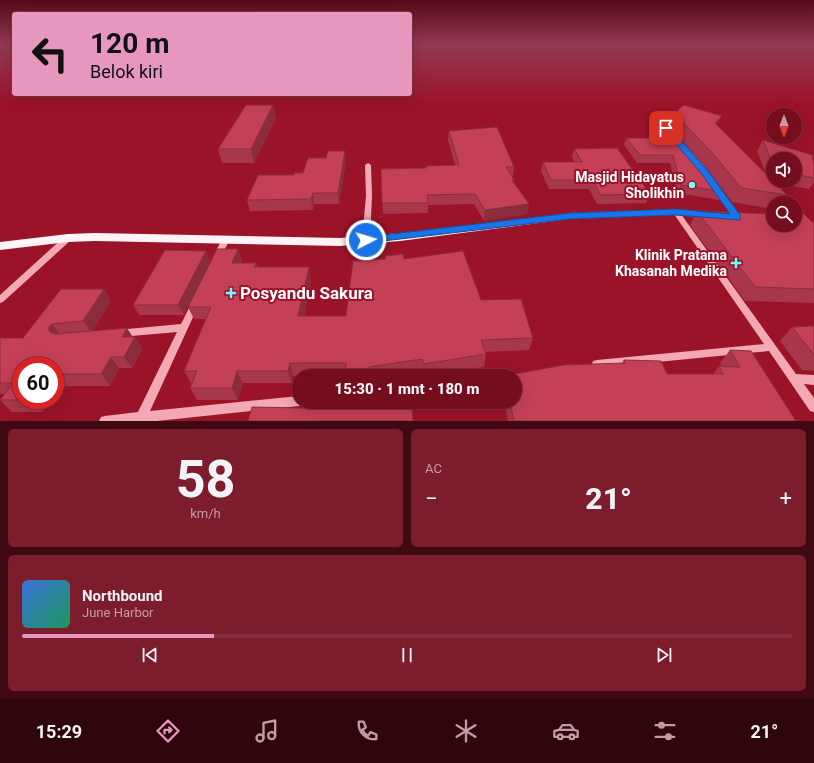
<!DOCTYPE html>
<html lang="id">
<head>
<meta charset="utf-8">
<style>
	:root { --surface:#740e1f; --page:#7c1c2c; --text:#f1f3f6; --muted:#c29ca4; --line:#862e3d; --accent:#e797bd }
	body { margin:0; font-family:Roboto,sans-serif; background:var(--page); color:var(--text); height:100vh; display:flex; flex-direction:column; font-size:15px; white-space:nowrap }
	* { box-sizing:border-box; margin:0 }
	p { font-size:13px; color:var(--muted) }
	.icon { flex:none; width:22px; height:22px; fill:none; stroke:currentColor; stroke-width:2; stroke-linecap:round; stroke-linejoin:round }
	.map { position:relative; height:421px; overflow:hidden }
	.panel { display:flex; flex-direction:column; gap:8px; padding:8px; background:#400811; flex:1 }
	.panel>* { flex:none }
	.hud { position:absolute; left:12px; top:12px; width:400px; height:84px; border-radius:4px; box-shadow:0 4px 16px #0002,0 0 0 1px var(--line); background:#e797bd; color:#111; overflow:hidden }
	.needle { width:26px; rotate:180deg }
	.fabs { position:absolute; left:766px; top:108px; display:grid; gap:8px }
	.fabs a { display:grid; place-items:center; width:36px; height:36px; border-radius:50%; background:var(--surface); box-shadow:0 4px 16px #0002,0 0 0 1px var(--line); font-size:20px }
	.speed { position:absolute; left:12px; top:357px; display:flex; gap:8px; font-size:20px; font-weight:700; text-align:center }
	.speed>* { display:grid; place-content:center; width:52px; height:52px; border-radius:50%; background:var(--surface); box-shadow:0 4px 16px #0002,0 0 0 1px var(--line); line-height:1 }
	.speed .limit { border:6px solid #d22; background:#fff; color:#111 }
	.pin { position:absolute; display:grid; place-items:center; width:34px; height:34px; color:#fff; margin:-17px; border-radius:8px; box-shadow:0 2px 6px #0006 }
	.me { position:absolute; width:44px; margin:-22px; rotate:85deg; stroke-linejoin:round; filter:drop-shadow(0 0 3px #0008) }
	.turn { display:flex; align-items:center; gap:14px; height:84px; padding:0 12px; font-size:18px }
	.turn .icon { width:52px; height:52px; stroke-width:2.5 }
	.turn b { display:block; font-size:28px; line-height:34px }
	.big { font-size:30px; font-weight:800; line-height:1.1 }
	.panel .widget { flex:1; display:flex; flex-direction:column; justify-content:center; gap:6px; min-width:0; padding:0 14px; border-radius:6px; background:var(--page) }
	.panel .dial { align-items:center; gap:0 }
	.dial b { font-size:52px; line-height:1 }
	.song { display:flex; align-items:center; gap:12px }
	.cover { width:48px; height:48px; border-radius:6px; background:linear-gradient(135deg,hsl(220 70% 55%),hsl(150 70% 35%)) }
	.played { height:4px; border-radius:2px; background:linear-gradient(90deg,var(--accent) 25%,var(--line) 25%) }
	.keys { display:flex; justify-content:space-around; direction:ltr }
	.heat { display:flex; justify-content:space-between; align-items:center; font-size:22px; direction:ltr }
	.panel .tiles { flex:1; display:grid; gap:8px; grid-template-columns:1fr 1fr }
	.widget:last-child { grid-column:span 2 }
	.trip { position:absolute; left:292px; top:369px; width:230px; height:40px; border-radius:20px; background:var(--surface); box-shadow:0 4px 16px #0002,0 0 0 1px var(--line); font-weight:800; line-height:40px; text-align:center }
	.dock { display:flex; height:64px; justify-content:space-around; align-items:center; background:#2e060c; color:var(--muted) }
	.dock .icon { width:28px; height:28px }
	.dock .active { color:var(--accent) }
	.dock b { font-size:18px; color:var(--text) }
	.map>svg:first-child { display:block }
	.lines { fill:none; stroke-linecap:round; stroke-linejoin:round }
	.minor { fill:#f4a7b5; fill-rule:evenodd }
	.major { fill:#fff4f5; fill-rule:evenodd }
	.wall { fill:#a9374b; fill-rule:evenodd }
	.shaded-wall { fill:#892d3d }
	.building { fill:#c44057; stroke:#892d3d }
	.route { fill:#1a73e8; stroke:#114b97 }
	.poi-dot { fill:#6afffc; stroke:#9b1329; stroke-width:1.5 }
	.labels { text-anchor:middle; stroke-width:4; stroke-linejoin:round; paint-order:stroke }
	.poi-label { font-size:14px; font-weight:bold; fill:#fff; stroke:#9b1329; text-anchor:end }
	.near-poi-label { font-size:17px; font-weight:bold; fill:#fff; stroke:#9b1329; text-anchor:start }
</style>
</head>
<body>
<div class="map">
<svg width="814" height="421" viewBox="0 0 814 421">
	<rect width="100%" height="100%" fill="#9b1329"/>
	<g class="lines">
		<path class="minor" d="M669 111 672 113 669 128 672 131 669 133 663 128 666 113Z
			M368 163 371 165 372 196 370 240 369 242H363L362 240 366 196 365 165Z
			M716 186 718 187 740 215 741 217 740 219H734L713 188Z
			M674 210H678L796 374 814 375V385L804 384 814 398V412L810 411 769 351 597 368 593 367 592 364 593 361 597 360 764 344 674 214 672 212Z
			M68 235 72 238 71 240 3 302 0 303V295L65 236Z
			M226 236 229 237 230 239 220 259H214L213 257 223 237Z
			M195 301 198 302 199 304 150 411 299 396V402H304L303 405 299 406 157 421H99L101 417 105 416 138 412 177 332 120 337 117 336 115 333 117 330 181 324 192 302Z"/>
		<path class="major" d="M676 209 709 212 714 215 709 218 676 215 570 219 400 241 340 246 95 241 68 242 0 250V242L68 234 95 233 340 238 400 233 570 213Z"/>
	</g>
	<path class="wall" d="M273 105 276 118 254 163H222L218 149Z
		M677 111 717 125 766 174 757 151 763 140 814 164V182L809 189 775 183 787 195 782 203H773V209L732 202 711 173 724 192 719 200 678 193 670 163H637L624 145 626 138 685 144 671 128V123ZM773 159H795V181H773Z
		M449 131 514 167 513 176H512L514 180 513 182 529 204 527 214 484 221 474 204 428 205V213L383 214 381 169 426 168V166L455 165 448 140Z
		M574 149 650 194 646 203 597 204 589 189H549L541 171 543 162H574L572 157Z
		M346 161 339 204H314L313 210 250 211 247 200 294 175Z
		M697 211 773 225 799 213 812 222H814V303L745 301 690 225Z
		M238 249 242 261V263H256L257 267 311 279 304 316H346L385 259V256L404 259 481 300 533 338 529 350 485 352 486 354 484 367 427 376H423L422 371 391 376H293L292 383H243L238 400H197L190 388 192 383H191L184 371 206 319H194L188 307Z
		M206 251 210 261 184 315H139L133 305Z
		M104 289 111 301 92 331 135 337 142 349 132 368H119L110 386H60L55 394V366L21 400H51L43 412H12L0 400 5 394H0V338H23Z
		M814 326V371L802 370 780 341 792 327Z
		M730 350 796 421H508L504 402H515L622 363 624 360 667 374H713L719 366 722 367 720 363Z"/>
	<path class="shaded-wall" d="M273 105 276 118 254 163 251 149Z
		M722 116 715 129V123Z
		M345 151 346 161 339 204 338 193Z
		M313 193 314 204 313 210 311 199Z
		M529 204 527 214 484 221 485 210Z
		M238 249 242 261 237 275 232 263Z
		M206 251 210 261 184 315 178 305Z
		M309 267 311 279 301 328 298 316Z
		M104 289 111 301 91 332 83 321Z
		M52 324 61 336 50 332 48 328Z
		M127 328 134 339 135 337 142 349 132 368 124 357 122 337Z
		M111 357 119 368 110 386 101 374Z
		M290 363 293 376 292 383 288 371Z
		M237 371 243 383 238 400 232 388Z
		M55 380 60 386 55 394Z
		M32 400H51L43 412Z
		M366 402H368L367 419 366 406Z"/>
	<path class="building" d="M246 105H273L251 149H218Z
		M684 105 722 116 715 123 787 195 741 188 715 156 676 115 677 111Z
		M666 123 706 166 724 192 681 185 673 155H640L626 138H648Z
		M497 127 514 167H506L514 180H512L529 204 485 210 475 194 427 195 428 203H382L381 169 426 168V166L459 165 449 131Z
		M763 140 812 155 814 164V178L795 174V159H773V164Z
		M617 148 650 194 601 195 592 180H551L543 162H582L574 149Z
		M328 151H345L338 193H313L311 199 247 200 258 175H294V173H303L308 158H326Z
		M795 205 800 210 799 213 804 214 812 222H814V289L755 287 697 211 773 214V225H795Z
		M217 249H238L232 263H256L254 267H309L298 316H346L353 261 386 259 385 256 403 254 404 259 463 251 481 300 521 299 533 338 481 340 486 354 424 364 422 359 369 367 368 376H349V375H345L346 363H290L288 371H237L232 388H190L197 371H184L211 307H188Z
		M165 250 206 251 178 305H133Z
		M61 289H104L83 321 52 324 48 328 50 332 55 334 127 328 122 337H135L124 357H111L101 374H55V366H21V400H33H0L13 383H0V338H23Z
		M814 326V355L792 327Z
		M730 350 751 351 796 421H514L510 402H515V376H504L564 365 625 363 624 360 661 361 667 374H723L719 366 740 367Z
		M346 402H366V406H412L413 421H248L252 407 346 409Z"/>
	<linearGradient id="sky" x2="0" y2="1"><stop stop-color="#550a17"/><stop offset="0.43" stop-color="#933954"/><stop offset="1" stop-color="#933954" stop-opacity="0"/></linearGradient>
	<rect width="814" height="104" fill="url(#sky)"/>
	<path class="route" d="M663 126H668L708 171 740 215V220L676 215 570 219 366 243 361 240 366 237 570 213 676 209 730 214 702 174 663 129Z"/>
	<g class="poi-dot">
		<circle cx="692" cy="185" r="4"/>
		<path d="M734 257h4v4h4v4h-4v4h-4v-4h-4v-4h4z"/>
		<path d="M229 287h4v4h4v4h-4v4h-4v-4h-4v-4h4z"/>
	</g>
	<g class="labels">
		<g class="poi-label">
			<text x="684" y="182">Masjid Hidayatus<tspan x="684" dy="16">Sholikhin</tspan></text>
			<text x="727" y="260">Klinik Pratama<tspan x="727" dy="16">Khasanah Medika</tspan></text>
		</g>
		<g class="near-poi-label">
			<text x="240" y="299">Posyandu Sakura</text>
		</g>
	</g>
</svg>
<div class="fabs">
<a><svg class="needle" viewBox="-14 -14 28 28"><path d="M0-13l5 13h-10z" fill="#e53935"/><path d="M0 13l5-13h-10z" fill="#c29ca4"/></svg></a>
<a><svg class="icon" aria-label="sound" viewBox="0 0 24 24"><path d="M4 9h4l5-4v14l-5-4H4zM17 9q2 3 0 6"/></svg></a>
<a><svg class="icon" aria-label="search" viewBox="0 0 24 24"><circle cx="10" cy="10" r="6"/><path d="M15 15l6 6"/></svg></a>
</div>
<div class="speed"><div class="limit">60</div></div>
<div class="pin" style="left:666px;top:128px;background:#d93025"><svg class="icon" aria-label="arrive" viewBox="0 0 24 24"><path d="M6 21V4h12l-3 4 3 4H6"/></svg></div>
<svg class="me" style="left:366px;top:240px" viewBox="-20 -20 40 40"><circle r="17" fill="#1a73e8" stroke="#fff" stroke-width="3"/><path d="M0-11L8 9 0 5-8 9z" fill="#fff"/></svg>
<div class="trip">15:30 · 1 mnt · 180 m</div>
<div class="hud">
<div class="turn"><svg class="icon" aria-label="left" viewBox="0 0 24 24"><path d="M17 20v-9H6M10 6l-5 5 5 5"/></svg><div><b>120 m</b>Belok kiri</div></div>
</div>
</div>
<section class="panel">
<div class="tiles">
<div class="widget dial"><b>58</b><p>km/h</p></div>
<div class="widget"><p>AC</p>
<div class="heat"><a>−</a><b class="big">21°</b><a>+</a></div>
</div>
<div class="widget">
<div class="song"><i class="cover"></i><div><b>Northbound</b><p>June Harbor</p></div></div>
<div class="played"></div>
<div class="keys"><svg class="icon" aria-label="previous" viewBox="0 0 24 24"><path d="M18 5L8 12l10 7zM5 5v14"/></svg><svg class="icon" aria-label="pause" viewBox="0 0 24 24"><path d="M8 5v14M16 5v14"/></svg><svg class="icon" aria-label="next" viewBox="0 0 24 24"><path d="M6 5l10 7-10 7zM19 5v14"/></svg></div>
</div>
</div>
</section>
<nav class="dock">
<b>15:29</b>
<svg class="icon active" aria-label="directions" viewBox="0 0 24 24"><path d="M12 3l9 9-9 9-9-9zM9 14v-3h6M13 9l2 2-2 2"/></svg>
<svg class="icon" aria-label="music" viewBox="0 0 24 24"><path d="M9 18V5l10-2v13"/><circle cx="6" cy="18" r="3"/><circle cx="16" cy="16" r="3"/></svg>
<svg class="icon" aria-label="phone" viewBox="0 0 24 24"><path d="M5 4h4l2 5-3 2q2 4 5 5l2-3 5 2v4C11 20 4 13 5 4z"/></svg>
<svg class="icon" aria-label="climate" viewBox="0 0 24 24"><path d="M12 3v18M4 7l16 10M4 17L20 7"/></svg>
<svg class="icon" aria-label="car" viewBox="0 0 24 24"><path d="M5 17H2v-5l4-1 3-4h7l3 4 3 1v5h-3M9 17h6M6 11h13"/><circle cx="7" cy="17" r="2"/><circle cx="17" cy="17" r="2"/></svg>
<svg class="icon" aria-label="filters" viewBox="0 0 24 24"><path d="M4 7h16M4 17h16"/><circle cx="9" cy="7" r="2"/><circle cx="15" cy="17" r="2"/></svg>
<b>21°</b>
</nav>
</body>
</html>
